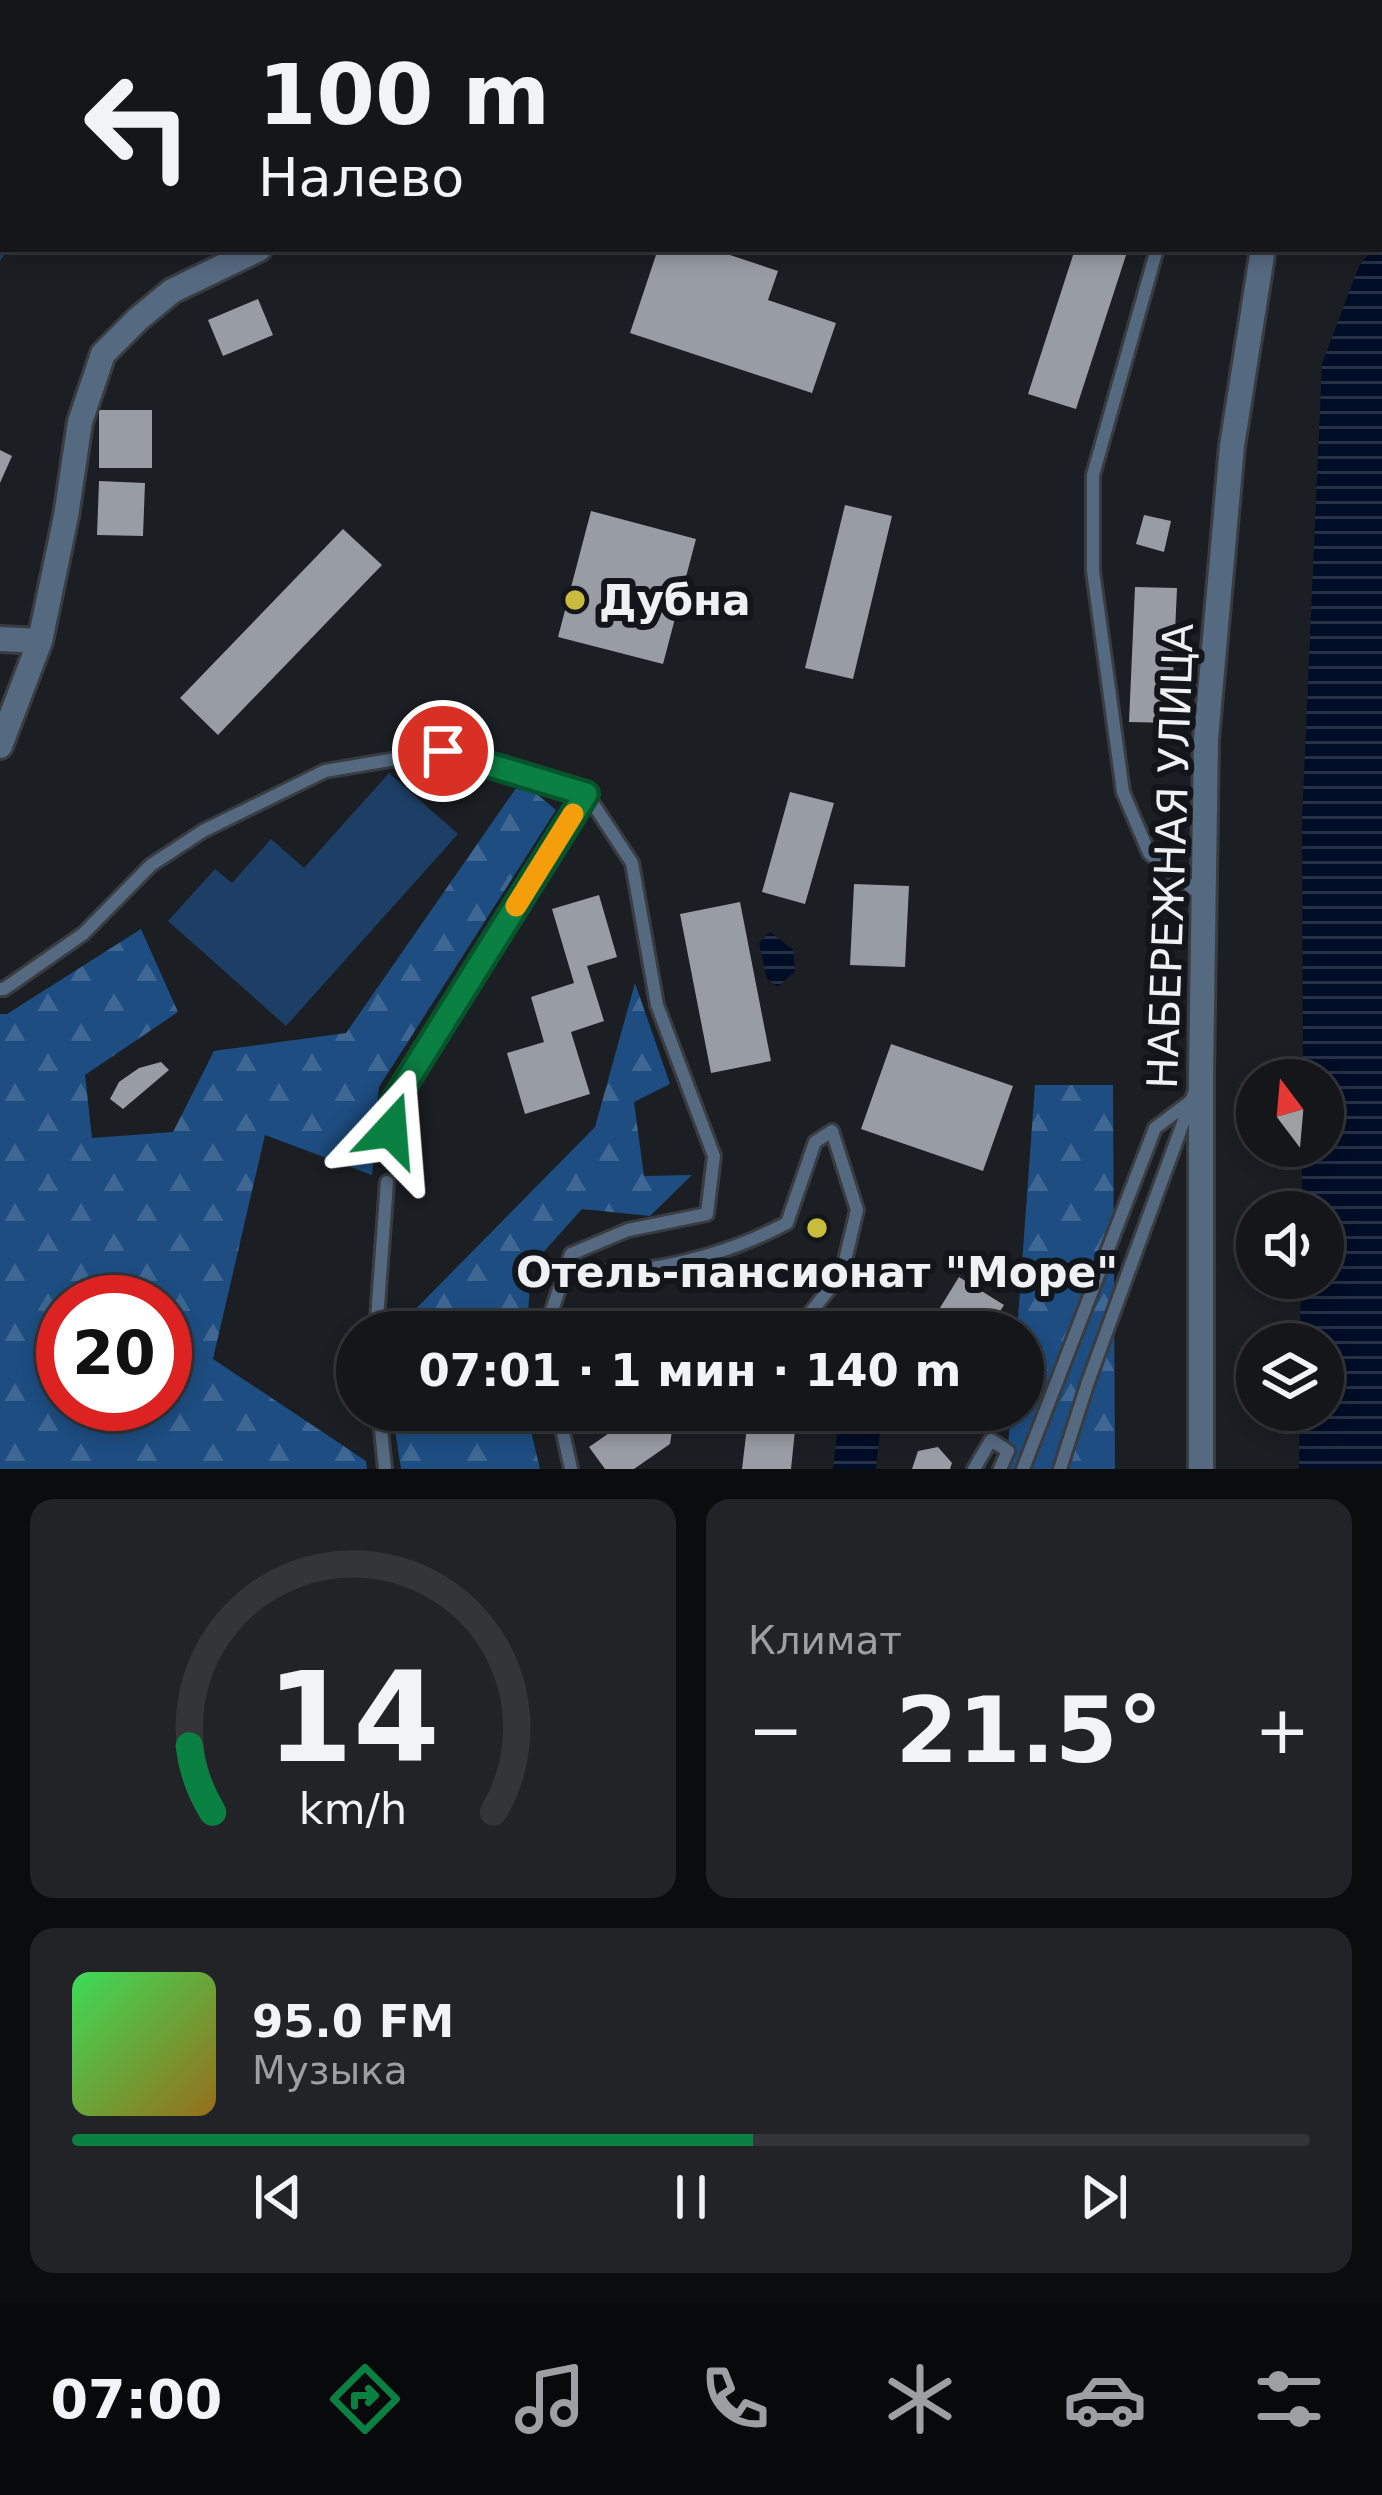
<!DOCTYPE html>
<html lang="ru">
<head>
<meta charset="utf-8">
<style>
	:root { --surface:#14161a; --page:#212327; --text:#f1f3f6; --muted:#9d9fa2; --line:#333539; --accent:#0b8043 }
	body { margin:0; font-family:"DejaVu Sans",sans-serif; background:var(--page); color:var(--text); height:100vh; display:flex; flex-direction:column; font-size:45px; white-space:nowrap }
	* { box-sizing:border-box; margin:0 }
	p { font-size:39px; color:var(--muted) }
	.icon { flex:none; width:66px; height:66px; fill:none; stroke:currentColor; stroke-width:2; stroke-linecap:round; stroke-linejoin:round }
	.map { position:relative; height:1469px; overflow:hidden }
	.drawer { display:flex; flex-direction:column; gap:30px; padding:30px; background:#0b0c0e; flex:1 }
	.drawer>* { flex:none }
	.hud { position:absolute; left:0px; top:0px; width:1383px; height:252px; box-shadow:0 6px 18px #0003,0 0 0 3px var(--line); background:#14161a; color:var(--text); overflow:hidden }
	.needle { width:78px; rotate:344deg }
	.controls { position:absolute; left:1236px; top:1059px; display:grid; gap:24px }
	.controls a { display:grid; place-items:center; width:108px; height:108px; border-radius:50%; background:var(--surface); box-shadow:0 6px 18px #0003,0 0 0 3px var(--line); font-size:60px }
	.speed { position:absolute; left:36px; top:1275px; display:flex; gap:24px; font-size:60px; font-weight:700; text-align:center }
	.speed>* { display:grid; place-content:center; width:156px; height:156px; border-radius:50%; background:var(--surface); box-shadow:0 6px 18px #0003,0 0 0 3px var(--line); line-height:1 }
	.speed .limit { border:18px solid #d22; background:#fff; color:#111 }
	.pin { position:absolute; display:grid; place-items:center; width:102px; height:102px; color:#fff; margin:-51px; border:6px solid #fff; border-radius:50%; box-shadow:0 3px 12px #0007 }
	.me { position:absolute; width:132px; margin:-66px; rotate:19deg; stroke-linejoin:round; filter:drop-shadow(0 0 9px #0008) }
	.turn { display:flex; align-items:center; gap:42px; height:252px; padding:0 60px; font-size:54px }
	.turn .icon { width:156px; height:156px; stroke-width:2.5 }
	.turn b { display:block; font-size:84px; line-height:102px }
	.big { font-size:90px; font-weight:800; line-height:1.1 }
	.drawer .widget { flex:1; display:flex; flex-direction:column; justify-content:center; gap:18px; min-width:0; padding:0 42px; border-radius:24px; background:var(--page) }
	.drawer .dial { align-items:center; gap:0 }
	.dial svg { height:312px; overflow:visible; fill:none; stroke:var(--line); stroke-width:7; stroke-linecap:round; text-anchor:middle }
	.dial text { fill:var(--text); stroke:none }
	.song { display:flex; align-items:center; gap:36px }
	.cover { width:144px; height:144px; border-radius:18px; background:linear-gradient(135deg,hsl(130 70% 55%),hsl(40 70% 35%)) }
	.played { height:12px; border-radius:6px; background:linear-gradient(90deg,var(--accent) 55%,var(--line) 55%) }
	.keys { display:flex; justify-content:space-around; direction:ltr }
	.heat { display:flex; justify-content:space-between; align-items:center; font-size:66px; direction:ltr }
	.drawer .tiles { flex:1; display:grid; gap:30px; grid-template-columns:1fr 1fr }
	.widget:last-child { grid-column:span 2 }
	.trip { position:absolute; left:336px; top:1311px; width:708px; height:120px; border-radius:60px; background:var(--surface); box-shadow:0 6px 18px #0003,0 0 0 3px var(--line); font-weight:800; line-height:120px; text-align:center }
	.menu { display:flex; height:192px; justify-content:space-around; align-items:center; background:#08090a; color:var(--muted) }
	.menu .icon { width:84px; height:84px }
	.menu .on { color:var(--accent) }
	.menu b { font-size:54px; color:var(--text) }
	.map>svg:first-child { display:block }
	.forest { fill:url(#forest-firs); fill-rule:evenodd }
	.park { fill:url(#park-crowns) }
	.pitch { fill:#1e3f65 }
	.water { fill:url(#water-rules) }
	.building { fill:#989da3 }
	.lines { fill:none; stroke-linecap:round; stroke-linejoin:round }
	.service-casing { stroke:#393c40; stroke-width:18 }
	.minor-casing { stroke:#393c40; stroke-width:30 }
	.path { stroke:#7d8084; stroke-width:4.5; stroke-dasharray:9 9; stroke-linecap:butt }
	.service { stroke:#556981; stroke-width:12 }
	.minor { stroke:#556981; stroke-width:24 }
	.route-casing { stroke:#07532c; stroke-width:30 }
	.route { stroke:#0b8043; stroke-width:21 }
	.slow { stroke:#f59e0b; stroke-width:21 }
	.poi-dot { fill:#c9bb3b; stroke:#12151a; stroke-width:4.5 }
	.labels { text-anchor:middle; stroke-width:12; stroke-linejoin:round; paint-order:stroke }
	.poi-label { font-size:42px; font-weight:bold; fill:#eef1f4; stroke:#12151a; text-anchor:start }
	.street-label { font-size:42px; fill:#eef1f4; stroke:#12151a }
</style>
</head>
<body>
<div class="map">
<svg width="1382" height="1469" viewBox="0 0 1382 1469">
	<defs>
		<pattern id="forest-firs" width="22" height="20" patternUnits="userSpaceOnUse" patternTransform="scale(3)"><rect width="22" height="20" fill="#1d4d81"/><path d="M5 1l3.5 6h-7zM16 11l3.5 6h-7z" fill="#3e6793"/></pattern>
		<pattern id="park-crowns" width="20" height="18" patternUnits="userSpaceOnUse" patternTransform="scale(3)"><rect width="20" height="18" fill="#1e3f65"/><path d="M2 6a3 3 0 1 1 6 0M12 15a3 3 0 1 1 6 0" fill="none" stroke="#3f5b7c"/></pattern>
		<pattern id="water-rules" width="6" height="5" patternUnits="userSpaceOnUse" patternTransform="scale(3)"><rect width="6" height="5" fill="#000d26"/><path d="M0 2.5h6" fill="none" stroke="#263146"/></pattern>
	</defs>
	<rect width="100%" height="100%" fill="#1b1e23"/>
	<path class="forest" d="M521 781 556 810 379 1087 372 1175 265 1135 213 1359 366 1461 367 1469H0V1014H7L141 929 178 1012 85 1075 92 1138 173 1132 214 1051 346 1033ZM63 1302H165V1404H63Z
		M635 983 670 1084 634 1102 644 1176 692 1175 650 1216 582 1209 531 1266 527 1332H393L595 1127Z
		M1035 1085H1113L1115 1469H1006L1011 1410H1023V1332H1017Z
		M392 1410H526L540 1469H401Z"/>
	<path class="park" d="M3 23V249H8L0 261V28Z"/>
	<path class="pitch" d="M389 773 458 834 286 1026 168 921 215 869 232 883 271 839 304 868Z"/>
	<path class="water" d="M1382 238V1469H1299L1300 1410H1323V1344H1300L1301 1278H1323V1212H1302V1146H1323V1080H1303L1302 821 1322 364 1359 266 1373 249H1380Z
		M770 932 793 950 795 971 778 987 767 979 759 943Z
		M840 1410H882L876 1469H833Z"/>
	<path class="building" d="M658 249H712L778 271 768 300 836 323 812 393 630 333Z
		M1075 249H1128L1076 409 1028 394Z
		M258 299 273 335 223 356 208 320Z
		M99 410H152V468H99Z
		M0 450 12 456 0 483Z
		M99 481 145 483 143 536 97 535Z
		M845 505 892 516 853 679 805 668Z
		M591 511 696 539 663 664 558 637Z
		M1144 515 1171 521 1164 552 1136 544Z
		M343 529 382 565 218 735 180 698Z
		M1135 587 1177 588 1171 723 1129 722Z
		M790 792 834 803 805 904 762 892Z
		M854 884 909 886 905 967 850 965Z
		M599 895 617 957 587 966 604 1021 571 1032 590 1094 525 1114 507 1053 544 1042 531 997 574 983 552 909Z
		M740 902 771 1061 711 1073 680 914Z
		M891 1044 1013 1086 983 1171 861 1129Z
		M161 1062 169 1070 123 1109 110 1099 119 1082 139 1068Z
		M959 1277 1004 1305 987 1332H925Z
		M622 1410H675L670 1444 634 1469H605L589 1447 615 1429Z
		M749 1410H797L791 1469H742Z
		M938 1447 952 1463 950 1469H912L918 1451Z"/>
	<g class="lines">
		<g class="service-casing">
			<path id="service" d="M1157 249 1093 475V571L1123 792 1149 853 1202 896
				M0 989H4L83 934 151 865 203 831 325 771 443 751 586 793 632 863 657 1005 714 1156 707 1214 628 1230 571 1254 550 1316V1332
				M391 1130 393 1103 586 793
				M566 1271C585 1271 604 1273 623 1271 677 1268 740 1248 787 1223L815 1142 832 1131 857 1210 842 1273 795 1332
				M376 1332 387 1182
				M379 1410 385 1469
				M558 1410 571 1469
				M974 1469 991 1440 1008 1451 1000 1469
				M1023 1469 1155 1128 1191 1101
				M1060 1469 1088 1382 1194 1093"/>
		</g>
		<g class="minor-casing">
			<path id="minor" d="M433 3 435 0
				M1314 3 1315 0
				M0 639 40 641
				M0 746 40 641 66 516 80 422 103 354 138 319 172 291 259 249
				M1201 1469V1075L1206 739 1232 446 1263 249"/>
		</g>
		<path class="path" d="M68 3 71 0
			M95 3 97 0
			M0 100 3 96
			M0 155 3 154"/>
		<use href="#service" class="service"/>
		<use href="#minor" class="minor"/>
	</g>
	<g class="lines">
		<g class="route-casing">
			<path id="route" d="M391 1130 393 1103 586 794 443 751"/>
		</g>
		<use href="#route" class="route"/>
		<path class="slow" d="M516 906 573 814"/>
	</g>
	<g class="poi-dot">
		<circle cx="575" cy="600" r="12"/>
		<circle cx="817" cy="1228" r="12"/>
	</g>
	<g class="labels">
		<g class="poi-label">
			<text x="599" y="615">Дубна</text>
			<text x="817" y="1287" text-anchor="middle">Отель-пансионат "Море"</text>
		</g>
		<g class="street-label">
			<text transform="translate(1170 856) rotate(-88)" y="15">НАБЕРЕЖНАЯ УЛИЦА</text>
		</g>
	</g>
</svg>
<div class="controls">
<a><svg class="needle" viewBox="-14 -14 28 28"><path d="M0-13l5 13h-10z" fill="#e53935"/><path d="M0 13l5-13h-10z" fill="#9d9fa2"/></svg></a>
<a><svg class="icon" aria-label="sound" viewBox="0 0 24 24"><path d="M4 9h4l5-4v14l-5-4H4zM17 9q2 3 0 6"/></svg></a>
<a><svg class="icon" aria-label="layers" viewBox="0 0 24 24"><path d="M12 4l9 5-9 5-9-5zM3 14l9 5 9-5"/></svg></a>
</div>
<div class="speed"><div class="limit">20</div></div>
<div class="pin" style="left:443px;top:751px;background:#d93025"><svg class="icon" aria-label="arrive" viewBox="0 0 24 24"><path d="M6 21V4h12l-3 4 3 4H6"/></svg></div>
<svg class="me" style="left:391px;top:1130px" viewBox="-20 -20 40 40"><path d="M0-17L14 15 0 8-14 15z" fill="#0b8043" stroke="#fff" stroke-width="4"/></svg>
<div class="trip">07:01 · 1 мин · 140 m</div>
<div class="hud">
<div class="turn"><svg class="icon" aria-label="left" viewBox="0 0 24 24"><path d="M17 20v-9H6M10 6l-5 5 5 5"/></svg><div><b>100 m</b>Налево</div></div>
</div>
</div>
<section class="drawer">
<div class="tiles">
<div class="widget dial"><svg viewBox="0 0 100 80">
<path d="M14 69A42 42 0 1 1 86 69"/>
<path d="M14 69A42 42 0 0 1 8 52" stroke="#0b8043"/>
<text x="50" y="56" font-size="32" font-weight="700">14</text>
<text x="50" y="72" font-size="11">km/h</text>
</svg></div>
<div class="widget"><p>Климат</p>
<div class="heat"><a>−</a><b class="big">21.5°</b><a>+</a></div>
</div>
<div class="widget">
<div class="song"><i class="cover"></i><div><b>95.0 FM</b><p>Музыка</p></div></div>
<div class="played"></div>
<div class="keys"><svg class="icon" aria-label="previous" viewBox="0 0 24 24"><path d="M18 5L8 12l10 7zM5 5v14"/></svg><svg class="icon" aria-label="pause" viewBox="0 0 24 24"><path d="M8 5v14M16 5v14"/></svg><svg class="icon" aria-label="next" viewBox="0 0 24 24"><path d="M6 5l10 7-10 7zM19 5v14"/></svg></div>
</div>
</div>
</section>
<nav class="menu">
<b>07:00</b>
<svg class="icon on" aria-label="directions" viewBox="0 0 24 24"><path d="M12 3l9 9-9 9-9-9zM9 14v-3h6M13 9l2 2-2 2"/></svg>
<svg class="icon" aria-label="music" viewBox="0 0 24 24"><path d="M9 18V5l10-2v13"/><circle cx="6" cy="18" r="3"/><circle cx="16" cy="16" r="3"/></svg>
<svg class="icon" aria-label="phone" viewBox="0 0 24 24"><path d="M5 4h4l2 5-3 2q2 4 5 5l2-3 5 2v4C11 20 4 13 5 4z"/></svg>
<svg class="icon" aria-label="climate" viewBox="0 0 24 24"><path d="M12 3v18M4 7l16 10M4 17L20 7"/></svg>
<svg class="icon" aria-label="car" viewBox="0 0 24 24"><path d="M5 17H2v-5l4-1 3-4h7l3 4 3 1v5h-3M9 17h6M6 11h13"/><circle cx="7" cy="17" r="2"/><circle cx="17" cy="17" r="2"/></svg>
<svg class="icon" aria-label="filters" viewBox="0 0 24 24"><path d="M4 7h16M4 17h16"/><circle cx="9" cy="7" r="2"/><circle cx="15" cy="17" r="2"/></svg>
</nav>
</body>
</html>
